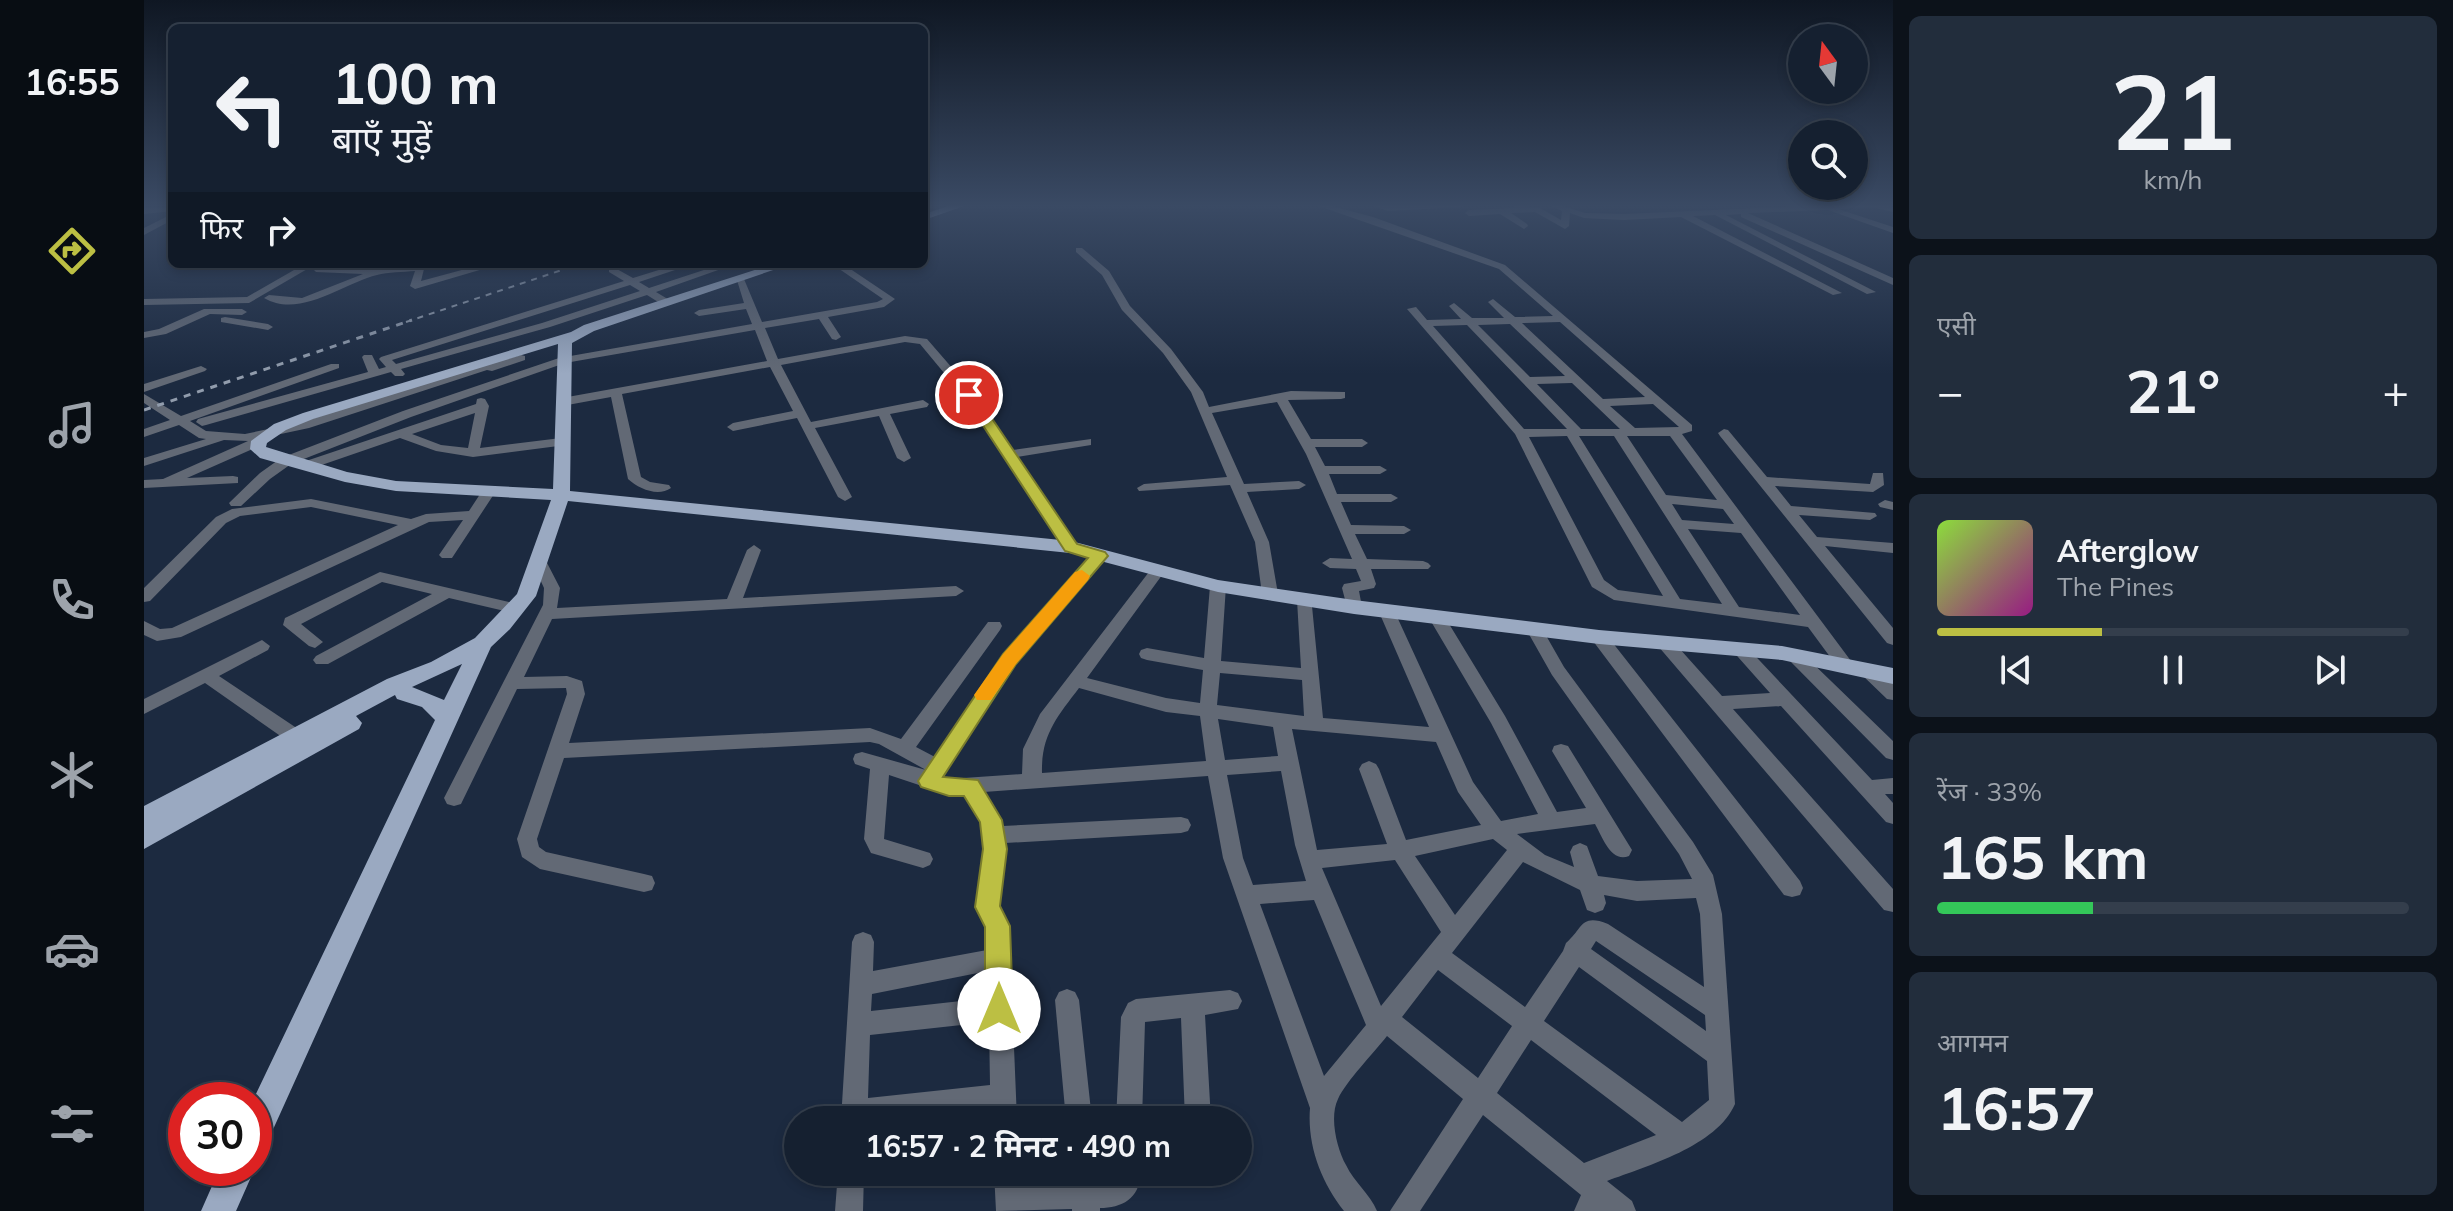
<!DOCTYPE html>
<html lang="hi">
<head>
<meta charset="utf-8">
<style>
	:root { --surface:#152030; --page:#222d3c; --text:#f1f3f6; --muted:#9da3ab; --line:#343e4c; --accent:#bcbf43 }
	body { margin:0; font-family:Mulish,"Noto Sans Devanagari",sans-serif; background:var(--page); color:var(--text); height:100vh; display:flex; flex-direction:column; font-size:30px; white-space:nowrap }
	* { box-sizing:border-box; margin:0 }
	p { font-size:26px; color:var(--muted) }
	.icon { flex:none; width:44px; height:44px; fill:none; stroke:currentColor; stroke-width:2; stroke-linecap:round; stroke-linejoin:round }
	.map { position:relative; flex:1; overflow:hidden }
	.sheet { display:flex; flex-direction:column; gap:16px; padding:16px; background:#0c121a; width:560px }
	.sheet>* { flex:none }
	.banner { position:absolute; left:24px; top:24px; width:760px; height:244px; border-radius:12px; box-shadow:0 4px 12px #0003,0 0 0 2px var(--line); background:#152030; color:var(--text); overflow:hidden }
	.needle { width:52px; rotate:345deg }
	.tools { position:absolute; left:1644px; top:24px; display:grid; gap:16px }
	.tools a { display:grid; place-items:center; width:80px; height:80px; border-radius:50%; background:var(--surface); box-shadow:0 4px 12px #0003,0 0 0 2px var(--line); font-size:40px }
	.speed { position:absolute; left:24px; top:1082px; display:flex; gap:16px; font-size:40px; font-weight:700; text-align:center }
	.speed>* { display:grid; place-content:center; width:104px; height:104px; border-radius:50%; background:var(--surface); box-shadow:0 4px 12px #0003,0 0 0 2px var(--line); line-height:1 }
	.speed .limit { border:12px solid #d22; background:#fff; color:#111 }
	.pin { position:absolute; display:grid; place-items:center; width:68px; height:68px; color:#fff; margin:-34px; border:4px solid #fff; border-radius:50%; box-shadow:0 2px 8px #0007 }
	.me { position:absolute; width:88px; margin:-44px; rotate:0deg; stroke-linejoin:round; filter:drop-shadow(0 0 6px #0008) }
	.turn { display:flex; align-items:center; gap:28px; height:168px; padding:0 32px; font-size:36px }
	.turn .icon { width:104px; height:104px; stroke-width:2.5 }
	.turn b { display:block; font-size:56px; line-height:68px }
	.then { display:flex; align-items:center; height:76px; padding:0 32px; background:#0003; gap:16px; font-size:30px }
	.big { font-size:60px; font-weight:700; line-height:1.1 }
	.sheet .tile { flex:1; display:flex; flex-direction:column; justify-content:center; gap:12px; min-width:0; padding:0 28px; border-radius:12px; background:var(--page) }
	.sheet .dial { align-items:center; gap:0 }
	.dial b { font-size:104px; line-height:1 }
	.song { display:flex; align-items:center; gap:24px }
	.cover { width:96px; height:96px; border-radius:12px; background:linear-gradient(135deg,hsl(90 70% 55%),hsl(310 70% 35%)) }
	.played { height:8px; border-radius:4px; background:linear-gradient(90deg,var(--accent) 35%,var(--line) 35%) }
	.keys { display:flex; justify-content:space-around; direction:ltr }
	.heat { display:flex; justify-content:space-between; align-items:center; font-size:44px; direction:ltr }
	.charge { height:12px; border-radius:6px; background:linear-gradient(90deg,#34c759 33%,var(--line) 0) }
	.trip { position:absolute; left:640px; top:1106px; width:468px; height:80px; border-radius:40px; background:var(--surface); box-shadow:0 4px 12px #0003,0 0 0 2px var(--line); font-weight:700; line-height:80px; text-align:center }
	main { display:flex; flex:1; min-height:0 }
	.dock { display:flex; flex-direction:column; width:144px; justify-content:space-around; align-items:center; background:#080d13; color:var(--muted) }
	.dock .icon { width:56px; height:56px }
	.dock .active { color:var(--accent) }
	.dock b { font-size:36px; color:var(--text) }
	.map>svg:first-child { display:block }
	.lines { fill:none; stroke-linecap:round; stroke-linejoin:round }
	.minor { fill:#626975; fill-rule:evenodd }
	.major { fill:#9aa9c1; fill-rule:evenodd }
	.rail-far1 { stroke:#919cac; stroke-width:2; stroke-dasharray:6 6; stroke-linecap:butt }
	.rail { stroke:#919cac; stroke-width:3; stroke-dasharray:7 7; stroke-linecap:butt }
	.route { fill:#bcbf43; stroke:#7a7c2c; stroke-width:2 }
	.slow { fill:#f59e0b }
</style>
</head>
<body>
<main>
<nav class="dock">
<b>16:55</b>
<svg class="icon active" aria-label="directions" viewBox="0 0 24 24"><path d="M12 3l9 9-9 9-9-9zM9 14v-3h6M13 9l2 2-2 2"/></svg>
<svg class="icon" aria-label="music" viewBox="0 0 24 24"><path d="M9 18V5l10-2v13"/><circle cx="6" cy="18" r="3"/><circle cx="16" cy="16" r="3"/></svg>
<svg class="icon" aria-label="phone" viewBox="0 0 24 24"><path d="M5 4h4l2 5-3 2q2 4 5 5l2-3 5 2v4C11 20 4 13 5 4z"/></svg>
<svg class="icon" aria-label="climate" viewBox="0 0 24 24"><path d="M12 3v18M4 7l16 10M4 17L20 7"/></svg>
<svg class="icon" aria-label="car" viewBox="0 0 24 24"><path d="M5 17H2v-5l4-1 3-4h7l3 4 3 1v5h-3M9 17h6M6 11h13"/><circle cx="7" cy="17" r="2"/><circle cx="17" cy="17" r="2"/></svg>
<svg class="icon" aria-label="filters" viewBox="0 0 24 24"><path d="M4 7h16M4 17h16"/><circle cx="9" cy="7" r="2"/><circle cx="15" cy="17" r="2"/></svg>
</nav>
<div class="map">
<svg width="1749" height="1211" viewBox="0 0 1749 1211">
	<rect width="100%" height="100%" fill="#1c2a40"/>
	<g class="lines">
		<path class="minor" d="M1172 205H1184L1229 217 1361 265 1548 425V431L1538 434 1707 661 1710 665 1707 669H1695L1664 627 1470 600 1448 587 1371 434 1263 309 1272 307 1283 320 1317 319 1305 306 1310 303 1328 318H1360L1344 302 1349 299 1371 317 1409 316 1355 269ZM1416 322 1501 397 1459 399 1378 323ZM1366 324 1421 376 1386 377 1334 325ZM1323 325 1423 429H1380L1289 326ZM1428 383 1476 429H1437L1393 384ZM1509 404 1535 427 1491 428 1466 406ZM1423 436 1519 596 1474 590 1460 580 1385 437ZM1435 436H1470L1578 604 1536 599ZM1483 436H1526L1573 500 1522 495ZM1528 504 1579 509 1590 524 1538 520ZM1544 529 1597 533 1656 615 1595 607Z
			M1227 205H1321L1317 207 1244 211Z
			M1368 205 1396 208 1417 220 1418 211 1405 205H1416L1441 213 1480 214 1683 205H1738L1749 207V212L1728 207 1694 209 1749 227V233L1684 210 1604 213 1749 278V285L1597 217V214L1582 215 1732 292 1723 294 1571 215 1549 216 1698 293 1689 295 1537 217 1480 220 1440 218 1426 213 1425 226 1421 229 1391 212 1367 213 1383 224 1384 226 1380 229 1356 214 1325 216 1321 213 1325 210 1371 208Z
			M28 207V211L0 214V208Z
			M28 214V220L0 235V228Z
			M932 248H938L965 271 986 306 1027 349 1059 392 1065 407 1147 391 1201 392V398L1197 399 1144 400 1167 439H1218L1224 443 1218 447H1171L1181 466H1236L1243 470 1236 474H1185L1193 494H1247L1254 498 1247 502H1197L1207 525 1260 526 1267 530 1260 534H1211L1223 559 1279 561 1284 563 1287 566 1284 569H1227L1232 584 1230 588 1215 591 1218 607 1216 611H1204L1198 588 1200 584 1217 581 1212 569 1186 568 1178 563 1186 558 1208 559 1162 454 1133 402 1068 413 1100 484 1155 481 1162 485 1155 489 1103 492 1125 542 1134 594 1132 598H1120L1118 594 1111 542 1086 485 995 491 993 488 1000 484 1083 477 1047 392 1019 353 978 310 958 275 932 252Z
			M277 264H303L280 269 277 281 340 264H356L271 289 266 286 271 271C259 272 244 272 233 275 200 283 156 319 120 298L125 295 158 298 219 274 172 272 170 270 175 267 240 269Z
			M534 264H549L495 282 505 288 569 267 577 269 512 292 527 301V305H519L503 295 406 327 257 369 261 374 259 376H251L247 372 62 425 58 426 52 422 54 419 224 372 218 357 220 355H228L235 369 242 367 235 359 237 357 480 281 465 272V268H471L489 278ZM486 285 496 291 398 323 252 364 248 360Z
			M688 264H699L751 299 740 307 684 317 697 337 692 340 688 339 675 319 621 328 634 359 761 336 783 339 829 392 869 450 947 439V445L873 457 934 547 932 550H922L820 397 776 344 761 342 637 365 667 422 779 400 785 404 783 407 746 414 767 458 760 462 753 458 735 416 671 428 708 497 701 501 694 497 653 418 589 431 583 427 589 423 649 411 626 367 478 394 497 477 506 482 525 485 527 488C514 497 495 489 484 479L467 397 418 406 412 402 418 398 623 361 611 330 421 363 267 417 147 464 126 479 97 506H87L85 503 116 473 137 458 259 411 415 358 608 324 602 309 555 316 550 313 555 310 600 303 592 277 600 279 618 322 733 302 739 299Z
			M157 266 165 268 105 303 0 305V299L103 297Z
			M60 309H98L103 312 98 315 66 314 22 334 0 338V332L15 329Z
			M81 317 124 324 129 327 124 330 77 322V318Z
			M377 355 381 356V360L348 371 343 370 165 428 118 438 121 441 120 444 43 478 89 476 94 477V483L0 488V480L19 479 104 441 80 440 0 466V458L62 439 55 438 35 425 0 437V429L26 420 0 403V394L37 416 187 364H195V368L46 421 62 431 101 434 158 422 351 360H359Z
			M57 366 63 369 61 371 0 392V384Z
			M337 398 341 399 345 406 336 448 417 438 423 442 422 445 329 457 292 451 256 438 166 469 161 470 154 466 156 463 332 404 333 399ZM331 413 324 448 297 445 268 434Z
			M1580 429 1584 430 1623 477 1726 484 1729 473H1739L1740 485 1729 492 1631 486 1647 506 1731 513 1733 516 1726 520 1655 515 1673 537 1749 543V553L1681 546 1749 628V645L1743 643 1576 436 1574 433Z
			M345 487 352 491 308 558H298L295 555 319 520 285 522 37 637 13 641 0 635V621L16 629 28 628 254 525 167 507 96 516 82 523 6 601 0 602V588L72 517 88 509 167 499 267 519 282 514 325 511 340 488Z
			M1741 500 1749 502V510L1736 507 1734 504Z
			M610 545 617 550 599 598 812 586 820 591 812 596 408 619 380 677 423 676 438 681 441 694 425 743 726 728 757 739 844 622H856L858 626 856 630 772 747 791 757 859 655 950 553 955 551 963 556 960 559 871 663 798 777 805 779 878 774 879 749 896 714 1008 568 1013 566 1021 571 943 678 1022 698 1056 703 1059 670 1003 660 997 658 995 654 997 650 1003 648 1060 658 1066 586 1074 581 1082 586 1077 661 1157 668 1153 600 1161 595 1167 596 1179 718 1285 727 1235 612 1237 608H1249L1329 782 1357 821 1394 814 1347 723 1285 618 1293 613 1299 614 1361 716 1413 812 1442 808 1408 751 1410 746 1417 744 1424 746 1488 850 1485 856C1467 863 1459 838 1451 824L1373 834 1401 855 1430 867 1426 852 1429 846 1436 843 1443 846 1454 876 1493 881 1548 879 1535 854 1408 675 1382 629 1384 625H1396L1420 667 1549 842 1569 875 1578 914 1591 1104C1573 1146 1503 1166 1463 1181L1488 1201 1492 1211H1430L1437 1195 1339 1115 1276 1211H1246L1319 1099 1243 1036C1229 1054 1203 1080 1194 1099 1185 1117 1193 1149 1202 1165 1210 1182 1226 1194 1233 1211H1200C1177 1182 1163 1145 1166 1108L1079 858 1064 776 840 792 859 826 1037 817 1044 819 1047 825 1044 831 1037 833 861 843 855 906 865 926 873 1120H847V1110L755 1120H697L708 942 711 935 719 932 727 935 730 942 729 971 843 950V927L833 907 841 835 837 822 820 794 805 795 745 775 740 839 786 853 789 859 786 865 779 868 727 853 720 839 726 769 711 764 709 759 711 754 718 752 782 770 735 744 726 742 420 758 393 839 395 847 402 852 500 874 508 876 511 883 508 890 500 892 396 869 378 857 373 839 423 694 422 688 373 689 317 804 310 806 303 804 300 798 399 605 400 588 388 562 391 559H401L416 588 413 608 583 599 603 550ZM1076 673 1158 680 1160 716 1073 705ZM935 688 1022 712 1056 716 1062 761 898 773C897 735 913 717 935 688ZM1074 719 1129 727 1134 756 1081 760ZM1148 729 1292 742 1314 792 1337 825 1262 840 1235 769 1232 764 1225 761 1218 764 1215 769 1243 844 1173 850ZM1137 771 1151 845 1162 881 1109 885 1099 858 1083 775ZM1349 839 1363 850 1311 915 1271 856ZM1251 860 1297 932 1237 1006 1178 868ZM1379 862 1436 890 1443 910 1451 913 1459 910 1462 903 1460 895 1493 901 1552 898 1556 914 1560 987 1464 924C1436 913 1439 929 1422 943L1419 951 1381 1007 1308 953ZM1170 900 1222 1025 1180 1076 1116 904ZM1452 941 1561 1015 1562 1031 1447 949ZM1435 967 1563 1061 1565 1100 1538 1122 1400 1021ZM1294 970 1368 1026 1334 1078 1258 1017ZM844 971V998L727 1011 728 994ZM845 1022 846 1085 724 1098 726 1035ZM1387 1040 1512 1135 1440 1163 1353 1093Z
			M236 572 373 604 381 609 373 614 305 598 184 664H172L169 660 172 656 288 594 238 582 157 624 179 642 171 648 165 646 139 625 141 618Z
			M1455 631 1461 633 1656 881 1659 888 1656 895 1648 897 1640 895 1449 641 1447 637 1449 633Z
			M1520 636 1526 638 1578 696 1626 693 1586 648 1588 644H1600L1728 780 1749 778V794H1741L1749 803V824L1742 822 1637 706 1589 709 1749 889V912L1740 910 1514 646 1512 642Z
			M118 640 126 646 124 650 75 676 169 739 171 744 169 749 162 751 155 749 61 683 0 714V699Z
			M1651 650 1657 652 1749 741V760L1742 758 1645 660 1643 656 1645 652Z
			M1723 664 1729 666 1749 684V700L1743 699 1717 674 1714 670 1717 666Z
			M923 989 931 992 935 1000 948 1120H922L911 1000 915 992Z
			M1086 990 1094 993 1098 1001 1094 1009 1061 1015 1067 1120H1041L1037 1018 1001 1022 998 1120H972L977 1017 984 1003 992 999Z
			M694 1172H720L719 1211H691Z
			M850 1172H876L877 1183 926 1182V1172H952L953 1181 966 1180 970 1172H996C997 1198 978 1208 956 1208V1211H928V1209L852 1211Z"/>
		<path class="major" d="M808 205H823L780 220V214Z
			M629 264H647L450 331 428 343 426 491 927 541 1074 580 1210 600 1455 630 1638 646 1749 668V684L1638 660 1455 644 1210 614 1074 592 926 553 424 501 392 596 366 629 347 647 122 1145 110 1149 109 1100 291 720 278 707 253 699 251 695 212 716 218 723 215 729 0 849V806L243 679 287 662 331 638 373 594 407 500 252 491 201 482 116 458 106 449 107 441 130 424 159 413 427 332 440 325ZM414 344 409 489 252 481 203 472 122 447 123 443 142 430 169 419ZM318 664 300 700 268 687Z
			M110 1166 111 1168 92 1211H57L76 1168Z"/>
		<path class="rail-far1" d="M262 322 436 264"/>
		<path class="rail" d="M0 410 268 320"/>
	</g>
	<linearGradient id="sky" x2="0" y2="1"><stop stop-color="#0f1723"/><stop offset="0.55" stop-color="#3a4a64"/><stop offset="1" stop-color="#3a4a64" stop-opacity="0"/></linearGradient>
	<rect width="1749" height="374" fill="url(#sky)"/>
	<path class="route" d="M825 391 830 392 933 544 961 552 964 556 872 664 799 777 834 780 858 820 863 849 856 906 866 926 869 1009 865 1018 855 1022 845 1018 841 1009V927L831 907 839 849 836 822 820 796H805L777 787 774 781 859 654 944 558 921 551 819 395Z"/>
	<path class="slow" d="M938 570 946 576 944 580 872 664 847 700H833L830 695 859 654 931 572Z"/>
</svg>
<div class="tools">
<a><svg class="needle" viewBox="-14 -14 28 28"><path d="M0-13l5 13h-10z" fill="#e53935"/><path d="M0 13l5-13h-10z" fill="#9da3ab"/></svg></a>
<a><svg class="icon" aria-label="search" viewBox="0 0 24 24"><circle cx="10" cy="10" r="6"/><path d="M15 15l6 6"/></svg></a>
</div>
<div class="speed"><div class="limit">30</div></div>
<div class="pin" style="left:825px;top:395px;background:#d93025"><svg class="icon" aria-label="arrive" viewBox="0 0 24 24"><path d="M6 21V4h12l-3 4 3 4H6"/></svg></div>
<svg class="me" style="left:855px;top:1009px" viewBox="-20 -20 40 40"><circle r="19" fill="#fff"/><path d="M0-13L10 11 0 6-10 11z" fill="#bcbf43"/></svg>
<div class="trip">16:57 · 2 मिनट · 490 m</div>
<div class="banner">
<div class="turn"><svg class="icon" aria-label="left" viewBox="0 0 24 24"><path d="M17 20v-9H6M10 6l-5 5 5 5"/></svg><div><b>100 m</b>बाएँ मुड़ें</div></div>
<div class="then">फिर<svg class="icon" aria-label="right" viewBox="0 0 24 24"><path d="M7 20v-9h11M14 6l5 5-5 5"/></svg></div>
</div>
</div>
<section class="sheet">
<div class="tile dial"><b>21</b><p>km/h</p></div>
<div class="tile"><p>एसी</p>
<div class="heat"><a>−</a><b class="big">21°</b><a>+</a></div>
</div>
<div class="tile">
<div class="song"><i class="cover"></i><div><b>Afterglow</b><p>The Pines</p></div></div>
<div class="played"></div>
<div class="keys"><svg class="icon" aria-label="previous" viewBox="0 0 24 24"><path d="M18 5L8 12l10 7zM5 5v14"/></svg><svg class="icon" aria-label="pause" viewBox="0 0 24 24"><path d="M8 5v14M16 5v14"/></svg><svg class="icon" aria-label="next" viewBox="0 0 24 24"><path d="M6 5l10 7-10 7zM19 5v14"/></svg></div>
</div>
<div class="tile"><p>रेंज · 33%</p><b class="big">165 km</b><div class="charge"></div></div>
<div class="tile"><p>आगमन</p><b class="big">16:57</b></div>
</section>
</main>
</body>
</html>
